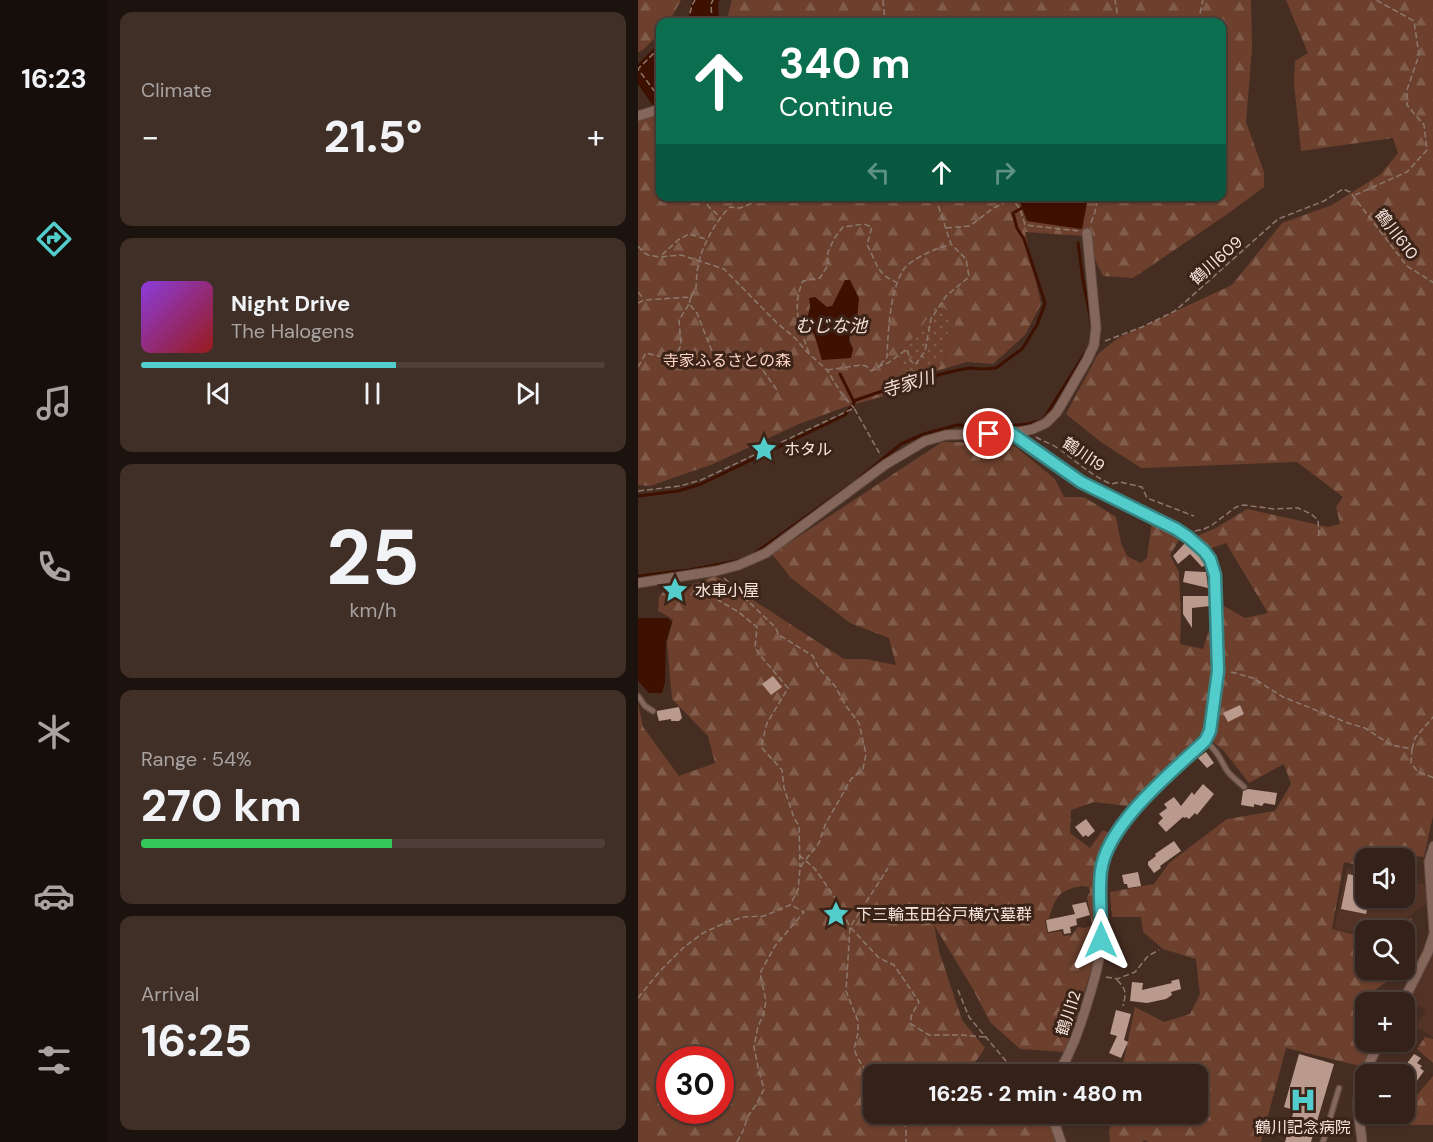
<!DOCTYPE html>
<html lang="en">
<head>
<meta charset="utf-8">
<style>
	:root { --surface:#34221a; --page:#3f2f27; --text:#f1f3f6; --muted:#a9a4a2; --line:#4e3f39; --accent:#53cdcb }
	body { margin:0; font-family:"DM Sans","Noto Sans JP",sans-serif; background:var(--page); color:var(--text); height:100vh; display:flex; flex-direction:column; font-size:22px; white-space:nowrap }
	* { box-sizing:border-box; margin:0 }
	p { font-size:20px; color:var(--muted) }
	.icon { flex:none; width:33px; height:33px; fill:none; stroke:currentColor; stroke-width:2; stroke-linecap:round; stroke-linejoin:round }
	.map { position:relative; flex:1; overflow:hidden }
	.sheet { display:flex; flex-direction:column; gap:12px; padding:12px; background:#1d130e; width:530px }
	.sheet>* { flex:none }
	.top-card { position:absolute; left:18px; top:18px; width:570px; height:183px; border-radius:12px; box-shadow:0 2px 4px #0004,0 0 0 2px var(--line); background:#0b6e4f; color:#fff; overflow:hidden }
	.buttons { position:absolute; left:717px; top:848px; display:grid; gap:12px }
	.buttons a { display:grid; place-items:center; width:60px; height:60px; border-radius:12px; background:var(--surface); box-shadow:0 2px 4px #0004,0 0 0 2px var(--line); font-size:30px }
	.speed { position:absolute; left:18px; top:1046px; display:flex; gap:12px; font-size:30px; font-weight:700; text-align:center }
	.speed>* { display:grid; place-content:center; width:78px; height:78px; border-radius:50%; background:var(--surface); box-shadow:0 2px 4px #0004,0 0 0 2px var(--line); line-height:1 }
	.speed .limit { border:9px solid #d22; background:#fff; color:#111 }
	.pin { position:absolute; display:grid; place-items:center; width:51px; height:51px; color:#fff; margin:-26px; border:3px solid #fff; border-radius:50%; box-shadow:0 2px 6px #0007 }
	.me { position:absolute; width:66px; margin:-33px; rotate:0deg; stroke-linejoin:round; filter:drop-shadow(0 0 4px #0008) }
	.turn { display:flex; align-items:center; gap:21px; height:126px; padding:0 24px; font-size:27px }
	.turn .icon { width:78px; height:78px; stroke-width:2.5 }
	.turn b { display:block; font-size:42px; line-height:51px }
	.lanes { display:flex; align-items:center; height:57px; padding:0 24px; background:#0003; justify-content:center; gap:30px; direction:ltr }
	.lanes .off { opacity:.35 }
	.big { font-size:45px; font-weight:800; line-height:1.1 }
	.sheet .tile { flex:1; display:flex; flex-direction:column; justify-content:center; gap:9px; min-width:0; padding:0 21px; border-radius:12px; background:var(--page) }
	.sheet .dial { align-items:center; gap:0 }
	.dial b { font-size:78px; line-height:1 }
	.song { display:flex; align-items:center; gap:18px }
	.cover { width:72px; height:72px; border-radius:9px; background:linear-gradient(135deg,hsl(270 70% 55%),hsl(0 70% 35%)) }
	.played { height:6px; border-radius:3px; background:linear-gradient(90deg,var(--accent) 55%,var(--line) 55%) }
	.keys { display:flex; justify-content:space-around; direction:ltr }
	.heat { display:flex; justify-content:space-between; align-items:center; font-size:33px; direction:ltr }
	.charge { height:9px; border-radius:4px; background:linear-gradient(90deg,#34c759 54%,var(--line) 0) }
	.trip { position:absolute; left:225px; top:1064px; width:345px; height:60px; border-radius:12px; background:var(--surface); box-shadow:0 2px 4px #0004,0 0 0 2px var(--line); font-weight:800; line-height:60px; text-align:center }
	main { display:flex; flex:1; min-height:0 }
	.tabs { display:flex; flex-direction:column; width:108px; justify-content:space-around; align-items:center; background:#150e0a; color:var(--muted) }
	.tabs .icon { width:42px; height:42px }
	.tabs .selected { color:var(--accent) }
	.tabs b { font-size:27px; color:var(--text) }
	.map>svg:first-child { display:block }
	.built { fill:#533325 }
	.grass { fill:url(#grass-dots) }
	.forest { fill:url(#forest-firs); fill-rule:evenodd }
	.water { fill:#3e1000 }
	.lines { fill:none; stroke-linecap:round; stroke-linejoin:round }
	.stream { stroke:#3e1000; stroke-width:3 }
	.building { fill:#ba9a8d }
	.service-casing { stroke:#614b41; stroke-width:7 }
	.minor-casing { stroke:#614b41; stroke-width:11 }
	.path { stroke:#8d786e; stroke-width:1.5; stroke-dasharray:6 3; stroke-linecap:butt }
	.service { stroke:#84665a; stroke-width:4.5 }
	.minor { stroke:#84665a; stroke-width:9 }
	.path-bridge { stroke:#8d786e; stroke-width:1.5; stroke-dasharray:6 3; stroke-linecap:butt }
	.route-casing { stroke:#368584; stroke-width:15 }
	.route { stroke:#53cdcb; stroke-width:10 }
	.labels { text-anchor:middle; stroke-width:6; stroke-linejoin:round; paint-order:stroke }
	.street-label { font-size:16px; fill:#f7e6df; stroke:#3c2318 }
	.park-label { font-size:16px; fill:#fcd4c3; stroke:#3c2318 }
	.poi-label { font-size:16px; fill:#f7e6df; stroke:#3c2318; text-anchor:start }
	.water-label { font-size:18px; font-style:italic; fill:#f2ddd5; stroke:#3c2318 }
</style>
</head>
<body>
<main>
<nav class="tabs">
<b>16:23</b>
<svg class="icon selected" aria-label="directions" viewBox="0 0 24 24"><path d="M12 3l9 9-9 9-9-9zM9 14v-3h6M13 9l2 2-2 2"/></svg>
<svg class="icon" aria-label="music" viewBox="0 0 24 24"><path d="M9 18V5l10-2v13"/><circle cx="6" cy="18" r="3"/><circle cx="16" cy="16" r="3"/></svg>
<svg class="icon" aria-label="phone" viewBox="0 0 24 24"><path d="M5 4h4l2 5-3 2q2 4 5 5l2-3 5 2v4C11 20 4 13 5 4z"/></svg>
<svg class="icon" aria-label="climate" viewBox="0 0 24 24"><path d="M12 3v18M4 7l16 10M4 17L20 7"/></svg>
<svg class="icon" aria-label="car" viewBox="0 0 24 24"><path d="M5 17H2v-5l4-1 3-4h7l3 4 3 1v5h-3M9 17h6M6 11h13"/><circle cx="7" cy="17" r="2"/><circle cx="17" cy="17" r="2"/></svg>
<svg class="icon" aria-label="filters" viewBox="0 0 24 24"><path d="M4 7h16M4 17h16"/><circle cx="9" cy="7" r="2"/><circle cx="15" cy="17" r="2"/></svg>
</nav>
<section class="sheet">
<div class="tile"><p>Climate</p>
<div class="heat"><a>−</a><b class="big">21.5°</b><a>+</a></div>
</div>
<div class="tile">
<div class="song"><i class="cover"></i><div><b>Night Drive</b><p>The Halogens</p></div></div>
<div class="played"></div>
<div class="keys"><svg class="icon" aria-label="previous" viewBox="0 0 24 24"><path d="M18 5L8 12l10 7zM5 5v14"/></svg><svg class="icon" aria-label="pause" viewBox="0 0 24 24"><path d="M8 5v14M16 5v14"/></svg><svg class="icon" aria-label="next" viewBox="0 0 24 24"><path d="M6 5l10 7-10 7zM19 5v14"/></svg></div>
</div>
<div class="tile dial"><b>25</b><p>km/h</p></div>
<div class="tile"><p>Range · 54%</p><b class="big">270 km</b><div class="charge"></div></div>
<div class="tile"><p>Arrival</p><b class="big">16:25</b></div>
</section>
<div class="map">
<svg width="796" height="1142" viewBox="0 0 796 1142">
	<defs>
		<pattern id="grass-dots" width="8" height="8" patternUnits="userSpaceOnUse" patternTransform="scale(1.5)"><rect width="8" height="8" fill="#6c402d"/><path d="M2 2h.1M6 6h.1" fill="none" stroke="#825c4b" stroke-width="1.8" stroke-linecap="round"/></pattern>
		<pattern id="forest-firs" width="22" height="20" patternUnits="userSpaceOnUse" patternTransform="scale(1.5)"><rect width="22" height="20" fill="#6c402d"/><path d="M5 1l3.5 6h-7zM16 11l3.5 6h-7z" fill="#825c4b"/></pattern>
	</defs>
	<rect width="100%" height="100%" fill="#462d22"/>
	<path class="built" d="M709 867 727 871 728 897H766L767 880 789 885 790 902 752 930H728L727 935 696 929Z
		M795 949V1037L778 1027 788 1010 770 1000 780 984Z"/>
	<path class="grass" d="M298 306 311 310 317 324 310 332 307 362 287 370H264L260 352 278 335Z"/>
	<path class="forest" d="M0 0H43L31 22H22V33L5 50 0 52Z
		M94 0H613L614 48 608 122 626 172V187L588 215 495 278 465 276 446 236 387 232 403 304 387 335 355 364 329 362 268 380 246 396 207 407 161 424 75 464 12 486 0 485V118L22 106V196L380 197 389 221 444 229 450 197 584 196V22H88ZM176 297 189 307 195 306 198 300 219 319C211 330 209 336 215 349L184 360 177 336 169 320 172 307ZM298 306 311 310 317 324 310 332 307 362 287 370H264L260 352 278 335Z
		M648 0H795V816L786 857 762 854 760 858H728L727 867 706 862 694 929 727 937 728 969H766V930H756L774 917 768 952 776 955 769 971 757 975 737 990 743 1002H728V1041H740L726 1067 648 1048 623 1142H510L507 1140 504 1142H472L471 1132 475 1113H560V1074H483L497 1007 526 1022 552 1014 562 994 558 959 525 949 505 932 503 917H474L472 892 516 884 531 863 589 819 637 811 653 784 646 764 611 783 586 751 564 733 489 806 456 802 433 810 432 833 452 848 465 830 473 834 461 857 460 918 454 967 427 1052 382 1049 352 1022 335 989 296 925 301 951 324 1020 347 1048 329 1074H236V1113H412L420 1142H0V703L5 727 41 776 77 763 70 736 34 699 29 642 35 620 28 615 20 611 21 597 25 592 33 600H44L50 586 78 576 206 659H228L258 665 251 638 212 623 153 578 134 554 304 442 373 443 417 479 426 497H446L478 517 483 543 489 556 503 563 509 558 514 522 543 537 532 555 541 572 543 617 542 644 565 649 576 615 586 606 607 618 630 613 588 543 571 549 557 537 578 528 609 509 690 527 702 524 698 507 705 497 659 462 503 468 463 442 428 414 460 354 480 338 594 285 644 223 694 205 743 174 760 153 755 138 663 151 656 83 657 61 670 53ZM444 886 451 887 452 892 449 897 454 925 447 928 440 927 434 935 425 936 424 931 409 933 407 920 411 918C418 896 421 890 444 886ZM32 1059H82V1110H32Z
		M787 1037 795 1039V1063L779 1049Z
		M795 1076V1125H752L763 1113H766L767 1109Z"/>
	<path class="water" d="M54 0H82L80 3 81 22H50Z
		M22 42V101L15 106 0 84V64Z
		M380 197H450L444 229 389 221Z
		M207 280H212L221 298 219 319 212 328 211 341 215 349 213 358 184 360 177 336 169 320 172 307 171 298 177 297 189 307 194 306Z
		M0 618H30L34 622 28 642 27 682 24 693H11L0 681Z"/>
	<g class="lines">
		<path class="stream" d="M440 243 445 280 454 327
			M202 374 216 402
			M219 480 263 444 286 434 319 425 370 426 390 424 405 420 447 353
			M0 496 40 491 63 484 207 415 218 400 271 382 320 370 332 368 345 369 358 368 384 349 399 325 407 303 386 239 379 228 375 213 386 207
			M117 553 214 484
			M0 576 51 570 103 560"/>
	</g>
	<path class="building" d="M547 543 558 552 567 565 564 567 552 554 540 564 535 556Z
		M547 571 568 572 570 588 545 582Z
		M545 596H571L572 606 554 608V628L545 614Z
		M135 676 144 687 133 695 124 684Z
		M602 705 606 714 590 722 585 713Z
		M41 707 44 718 41 721H33V719L21 721 19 714V711Z
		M568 752 576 763 569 768 560 758Z
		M565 784 576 794 559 815 557 813 551 819 548 817 547 818 545 817 528 832 520 823 525 818 521 814 529 808 526 804 536 797 543 806 554 792 556 795Z
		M610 789 639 793 637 805 626 803 624 806 616 804V807L603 805 605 791Z
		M448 819 457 831 450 837 448 835 445 837 437 827Z
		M536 841 543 851 522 866 523 868 516 873 510 865V862L518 856 517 854Z
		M500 872 503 886 490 888 489 884H486L484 875Z
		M710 874 728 878V897H732L728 914 703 909Z
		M448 902 452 915 438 919V918L439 925 432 927 433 933 426 934 425 929 410 932 408 920 437 914 434 905Z
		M541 979 543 989 533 992 534 995 528 999 509 1003 492 1001 494 982 505 983 504 990 534 983 533 981Z
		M478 1010 493 1014 486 1040 490 1042 483 1058 471 1053 479 1036 472 1034Z
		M661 1054 696 1064 673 1142H647L656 1110 646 1107Z
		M776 1054 783 1058 779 1063 784 1066 782 1068 786 1071 773 1089 766 1084V1074L762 1073Z"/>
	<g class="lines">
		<g class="service-casing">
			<path id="service" d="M0 696 7 706 15 711
				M567 741C578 749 582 758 588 769 592 776 600 781 606 787
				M685 1142 701 1088"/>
		</g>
		<g class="minor-casing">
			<path id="minor" d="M0 116 22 109
				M373 433C395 449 417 467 440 480 474 500 555 525 572 560 582 580 578 619 579 641 580 671 579 714 567 741 531 774 488 807 467 853 456 880 465 912 463 940 462 963 455 984 448 1007 440 1032 434 1050 420 1074
				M0 583 78 571 101 565 128 553 248 464 287 441 308 435 373 433 386 431 395 429 408 423 419 412 449 360 456 345 458 328 449 233
				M796 846 791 862 796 931
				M765 1002 790 952 796 934
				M413 1113 423 1142
				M724 1142C723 1128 719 1113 720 1099 722 1079 733 1058 743 1041"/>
		</g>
		<path class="path" d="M245 0 247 22
			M50 22 54 5 57 0
			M74 22 73 4 75 0
			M476 22 479 11 477 0
			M560 22 565 0
			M22 47 0 69 20 96 22 94
			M717 195 769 172 789 150 786 125 769 105V90L781 55 776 21 738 0
			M65 196 70 206 83 218
			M372 196 373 199C382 206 384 214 387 225L440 231
			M453 223 457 212 460 196
			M308 228 332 226 354 209 373 199
			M0 246 5 252 10 255 22 257 43 255 86 269 139 323 157 338 169 352 189 370 205 396 216 408
			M63 254C70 236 79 220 92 207L102 208 133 196
			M24 255 40 240 51 234 68 239
			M0 292 5 298
			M53 297 51 304 59 313 75 354 108 359 124 369 139 390
			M0 303 6 300 53 297 58 288 59 271
			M467 341 504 327 537 311 640 219 686 201 705 189 712 192 769 266 796 283
			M171 353C162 328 153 307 165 281L182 278 190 265V252L197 237 205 227 226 224 234 227 229 245C239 262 238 274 258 282
			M242 365 249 357C250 333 252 288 266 269 273 259 300 247 312 245
			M0 367 8 353 36 360 43 345 41 320 51 304
			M189 370 223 365 228 366 233 371 242 366 250 363 269 349 272 360 277 365 287 351 293 319 308 296 331 277 328 259 313 244 297 196
			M398 437C406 442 417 445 424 451 441 464 453 475 473 484L482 482 504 487 509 498 556 516
			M0 491 42 486 63 480 216 408 243 456
			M557 531 566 529 574 525 598 507 606 505 636 509 660 508 673 514 680 520 681 536
			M56 584 63 590 99 611 119 627 117 647 121 654 150 688 129 723 123 747 144 770 146 788 156 818 161 826 162 867
			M593 672 615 678 645 697 710 723 727 728 753 745 774 749 773 763 780 772 794 777 796 779
			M774 749 777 738 796 716
			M161 855 177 869 198 899 212 927 241 958 256 965 281 1002 273 1016V1024L291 1035H324L348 1037
			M468 977 479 979 497 972 510 956 521 950
			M479 980C489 990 488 993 485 1006
			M320 990 331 1017 368 1061 374 1066 394 1074
			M0 998 22 971 45 948 65 933 89 922 106 917 126 916 152 905 160 890 162 869 165 863 181 843 187 825 213 779 225 769 228 754 221 723 208 706 197 686 180 667 175 656 141 635 137 627 86 578
			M236 1076 228 1071 219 1057 216 1049 220 1033V1021L208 991 212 927 250 868
			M262 1113 268 1129V1142
			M99 1142 105 1131 110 1116 118 1105 126 1089 120 1067 116 1047 120 1026 125 1016 128 1001 122 973 137 946 166 912 153 905"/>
		<use href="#service" class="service"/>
		<use href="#minor" class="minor"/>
		<path class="path-bridge" d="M59 271 63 254"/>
	</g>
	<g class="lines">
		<g class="route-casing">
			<path id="route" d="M351 434 373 433 443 482 538 529 550 537 566 551 572 559 577 575 580 671 572 731 567 741C534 772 469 824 463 871 460 894 464 918 463 940"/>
		</g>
		<use href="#route" class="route"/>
	</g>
	<defs>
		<g id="sight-bare" transform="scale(2.07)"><path d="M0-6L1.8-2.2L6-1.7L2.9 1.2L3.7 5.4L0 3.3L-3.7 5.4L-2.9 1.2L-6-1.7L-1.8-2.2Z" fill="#53cdcb" stroke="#3c2318" stroke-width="2.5" paint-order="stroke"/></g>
		<g id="hospital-bare" transform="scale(2.07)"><path d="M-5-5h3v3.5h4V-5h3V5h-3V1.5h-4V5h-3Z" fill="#53cdcb" stroke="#3c2318" stroke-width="2.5" paint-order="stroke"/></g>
	</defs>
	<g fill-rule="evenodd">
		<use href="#sight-bare" x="126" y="449"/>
		<use href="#sight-bare" x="37" y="590"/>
		<use href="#sight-bare" x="198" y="914"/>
		<use href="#hospital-bare" x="665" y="1100"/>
	</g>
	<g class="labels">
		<g class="street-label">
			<text transform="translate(759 234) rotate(52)" y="6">鶴川610</text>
			<text transform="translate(578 260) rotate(-42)" y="6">鶴川609</text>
			<text transform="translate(446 454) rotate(34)" y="6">鶴川19</text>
			<text transform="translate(430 1013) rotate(-72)" y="6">鶴川12</text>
		</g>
		<g class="park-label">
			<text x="89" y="366">寺家ふるさとの森</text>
		</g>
		<g class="poi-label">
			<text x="146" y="455">ホタル</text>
			<text x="57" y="596">水車小屋</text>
			<text x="218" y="920">下三輪玉田谷戸横穴墓群</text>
			<text x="665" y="1133" text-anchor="middle">鶴川記念病院</text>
		</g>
		<g class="water-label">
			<text x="193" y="332">むじな池</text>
			<text transform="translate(270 384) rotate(-16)" y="6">寺家川</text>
		</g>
	</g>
</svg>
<div class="buttons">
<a><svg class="icon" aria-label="sound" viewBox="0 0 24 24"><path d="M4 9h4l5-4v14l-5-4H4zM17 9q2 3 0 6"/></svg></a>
<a><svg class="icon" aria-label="search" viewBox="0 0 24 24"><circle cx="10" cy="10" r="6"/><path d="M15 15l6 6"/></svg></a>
<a>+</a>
<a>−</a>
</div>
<div class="speed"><div class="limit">30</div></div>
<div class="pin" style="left:351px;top:434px;background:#d93025"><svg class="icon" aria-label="arrive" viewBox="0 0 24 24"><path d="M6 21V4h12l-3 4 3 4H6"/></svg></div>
<svg class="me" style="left:463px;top:940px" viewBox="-20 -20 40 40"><path d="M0-17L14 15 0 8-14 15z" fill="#53cdcb" stroke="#fff" stroke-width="4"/></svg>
<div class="trip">16:25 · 2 min · 480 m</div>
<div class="top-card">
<div class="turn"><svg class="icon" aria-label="ahead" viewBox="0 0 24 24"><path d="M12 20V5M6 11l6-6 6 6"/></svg><div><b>340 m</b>Continue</div></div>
<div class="lanes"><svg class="icon off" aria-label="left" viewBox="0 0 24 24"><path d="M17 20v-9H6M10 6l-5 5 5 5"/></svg><svg class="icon" aria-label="ahead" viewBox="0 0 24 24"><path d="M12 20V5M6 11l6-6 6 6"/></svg><svg class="icon off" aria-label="right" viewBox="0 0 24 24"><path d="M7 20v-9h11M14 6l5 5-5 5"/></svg></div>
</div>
</div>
</main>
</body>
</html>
